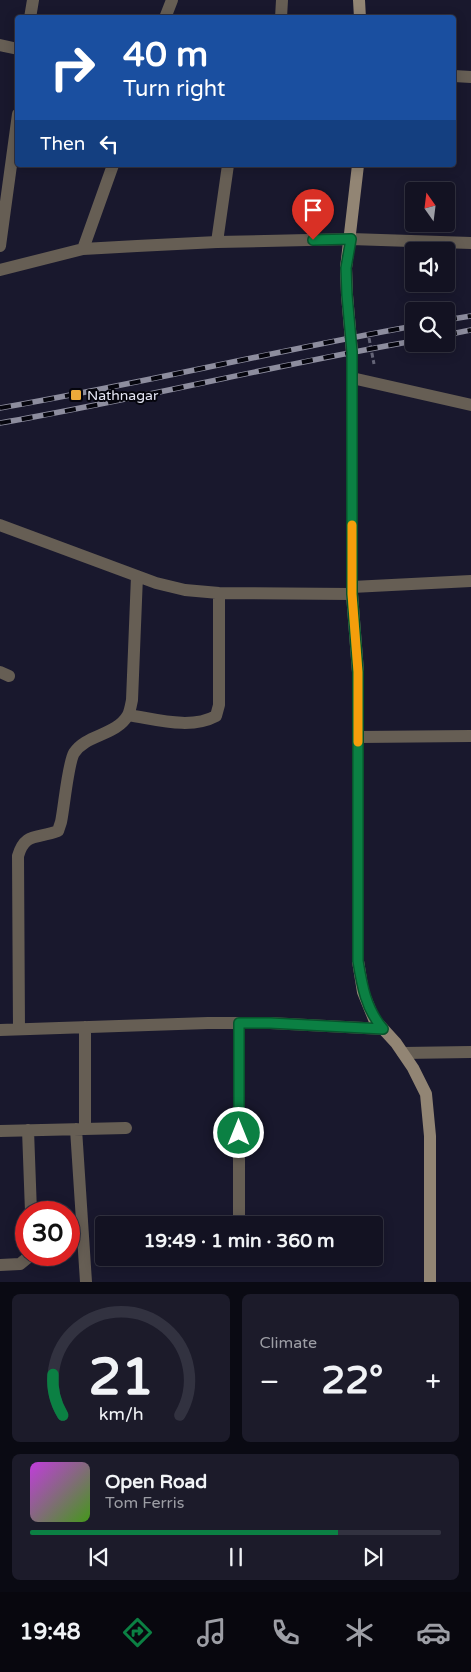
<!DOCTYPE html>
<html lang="en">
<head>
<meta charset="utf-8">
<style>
	:root { --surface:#131222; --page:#1c1b2a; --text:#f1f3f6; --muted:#9d9ea5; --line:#323240; --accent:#0b8043 }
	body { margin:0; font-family:"Varela Round",sans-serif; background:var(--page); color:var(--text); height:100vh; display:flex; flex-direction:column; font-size:19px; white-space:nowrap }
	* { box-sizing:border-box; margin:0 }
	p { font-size:16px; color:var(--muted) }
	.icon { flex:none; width:28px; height:28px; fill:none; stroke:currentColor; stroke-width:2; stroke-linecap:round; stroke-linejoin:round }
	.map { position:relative; height:1282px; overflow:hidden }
	.panel { display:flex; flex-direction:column; gap:12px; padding:12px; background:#0a0a13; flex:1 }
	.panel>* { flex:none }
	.top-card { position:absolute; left:15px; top:15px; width:441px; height:152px; border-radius:5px; box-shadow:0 2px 12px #0003,0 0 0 1px var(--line); background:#1a4fa0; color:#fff; overflow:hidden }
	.needle { width:32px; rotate:346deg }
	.buttons { position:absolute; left:405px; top:182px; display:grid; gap:10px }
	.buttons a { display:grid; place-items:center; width:50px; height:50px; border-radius:5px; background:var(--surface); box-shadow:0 2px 12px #0003,0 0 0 1px var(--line); font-size:25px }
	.speed { position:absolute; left:15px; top:1201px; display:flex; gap:10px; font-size:25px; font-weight:700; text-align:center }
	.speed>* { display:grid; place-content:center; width:65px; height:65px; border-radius:50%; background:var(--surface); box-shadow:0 2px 12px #0003,0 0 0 1px var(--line); line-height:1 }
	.speed .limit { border:8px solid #d22; background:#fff; color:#111 }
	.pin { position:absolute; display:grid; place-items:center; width:42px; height:42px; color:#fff; margin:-51px -21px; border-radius:50% 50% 50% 0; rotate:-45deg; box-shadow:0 0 5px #0007 }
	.pin .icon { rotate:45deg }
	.me { position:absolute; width:55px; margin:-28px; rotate:0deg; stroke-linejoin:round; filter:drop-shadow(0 0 4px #0008) }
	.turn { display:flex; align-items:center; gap:18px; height:105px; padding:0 25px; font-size:22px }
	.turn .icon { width:65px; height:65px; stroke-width:2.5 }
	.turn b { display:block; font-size:35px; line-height:42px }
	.then { display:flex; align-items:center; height:48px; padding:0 25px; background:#0003; gap:10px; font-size:19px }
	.big { font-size:38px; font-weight:700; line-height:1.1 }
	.panel .card { flex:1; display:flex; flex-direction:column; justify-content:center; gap:8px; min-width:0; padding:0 18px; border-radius:8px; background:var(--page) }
	.panel .dial { align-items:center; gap:0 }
	.dial svg { height:130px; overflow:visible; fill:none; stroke:var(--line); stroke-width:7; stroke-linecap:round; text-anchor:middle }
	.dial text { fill:var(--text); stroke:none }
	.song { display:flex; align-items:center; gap:15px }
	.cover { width:60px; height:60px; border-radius:8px; background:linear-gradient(135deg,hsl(290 70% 55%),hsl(100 70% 35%)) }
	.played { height:5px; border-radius:2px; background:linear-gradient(90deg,var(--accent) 75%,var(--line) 75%) }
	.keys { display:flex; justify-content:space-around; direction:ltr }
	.heat { display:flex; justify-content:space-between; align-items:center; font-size:28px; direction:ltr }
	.panel .tiles { flex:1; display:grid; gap:12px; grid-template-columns:1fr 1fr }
	.card:last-child { grid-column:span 2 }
	.trip { position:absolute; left:95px; top:1216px; width:288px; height:50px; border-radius:5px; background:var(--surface); box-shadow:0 2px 12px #0003,0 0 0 1px var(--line); font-weight:700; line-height:50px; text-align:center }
	.dock { display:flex; height:80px; justify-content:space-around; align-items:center; background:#08070e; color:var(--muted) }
	.dock .icon { width:35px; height:35px }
	.dock .on { color:var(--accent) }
	.dock b { font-size:22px; color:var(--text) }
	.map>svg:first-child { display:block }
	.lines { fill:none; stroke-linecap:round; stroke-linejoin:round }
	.path { stroke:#646477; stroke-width:3; stroke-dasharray:5 2.5; stroke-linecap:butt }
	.street { stroke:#665e54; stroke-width:12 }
	.secondary { stroke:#928574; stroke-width:12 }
	.rail-casing { stroke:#8d8d9e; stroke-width:5.5 }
	.rail { stroke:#05050d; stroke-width:4; stroke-dasharray:11; stroke-linecap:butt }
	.route-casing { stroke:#07532c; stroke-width:12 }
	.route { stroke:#0b8043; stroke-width:9 }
	.slow { stroke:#f59e0b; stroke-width:9 }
	.poi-dot { fill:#eca93a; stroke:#05050d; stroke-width:2 }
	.labels { text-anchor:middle; stroke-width:4; stroke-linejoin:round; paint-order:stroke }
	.poi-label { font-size:14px; fill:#e4e5f4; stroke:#05050d; text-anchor:start }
</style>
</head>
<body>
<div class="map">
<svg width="471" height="1282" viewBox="0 0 471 1282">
	<rect width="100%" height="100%" fill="#19182d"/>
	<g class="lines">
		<path class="path" d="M369 338 374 364"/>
		<path class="street" d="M30 18 33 0
			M165 18 172 0
			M281 18 282 0
			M0 45 18 49
			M454 76 471 77
			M217 242 228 165
			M0 246 18 114
			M83 249 113 165
			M0 270 83 249 137 246 217 242 351 239 471 243
			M352 378 471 405
			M0 525 156 583 185 590 219 593 352 594
			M352 587 471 581
			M0 672 9 676
			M128 715C156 719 190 730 216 716L219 705V593
			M358 737 471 736
			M19 1029 18 856C25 832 37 839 58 831L61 822C64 808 68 763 74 753 86 734 116 736 128 715 130 711 131 705 132 700L137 576
			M0 1030 208 1023H270L383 1029
			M403 1053 471 1052
			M76 1129 86 1282
			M85 1129V1027
			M28 1130 31 1212
			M0 1131 126 1128
			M239 1225V1023
			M0 1265 20 1264 31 1255"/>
		<path class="secondary" d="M359 0 360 18
			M358 165 346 268 347 295 352 352V594L358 672V961L363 992 374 1019 396 1043 413 1068 426 1094 430 1136V1282"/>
		<g class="rail-casing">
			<path id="rail" d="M446 320 471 316
				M446 335 471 330
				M0 408C139 384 275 351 414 326
				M0 423C139 399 275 365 414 341"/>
		</g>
		<use href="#rail" class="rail"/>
	</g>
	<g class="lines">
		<g class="route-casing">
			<path id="route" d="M239 1133V1023H270L383 1029C366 1009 362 986 358 961V672L352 594V352L347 295 346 268 351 239 313 240"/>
		</g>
		<use href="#route" class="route"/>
		<path class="slow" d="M352 525V594L358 672V742"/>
	</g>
	<rect class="poi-dot" x="70" y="389" width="12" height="12" rx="2.5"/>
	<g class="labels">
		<g class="poi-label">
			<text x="87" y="400">Nathnagar</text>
		</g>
	</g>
</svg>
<div class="buttons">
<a><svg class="needle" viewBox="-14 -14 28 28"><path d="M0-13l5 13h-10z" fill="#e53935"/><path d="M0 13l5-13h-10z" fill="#9d9ea5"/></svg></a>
<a><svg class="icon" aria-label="sound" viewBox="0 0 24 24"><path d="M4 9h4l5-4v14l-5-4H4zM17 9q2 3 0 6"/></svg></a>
<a><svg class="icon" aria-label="search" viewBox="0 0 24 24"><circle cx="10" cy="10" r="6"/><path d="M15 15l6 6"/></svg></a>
</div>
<div class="speed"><div class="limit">30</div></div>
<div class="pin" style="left:313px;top:240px;background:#d93025"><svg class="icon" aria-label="arrive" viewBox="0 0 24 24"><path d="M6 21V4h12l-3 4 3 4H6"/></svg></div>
<svg class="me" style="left:239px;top:1133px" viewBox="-20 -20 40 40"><circle r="17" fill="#0b8043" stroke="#fff" stroke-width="3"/><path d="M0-11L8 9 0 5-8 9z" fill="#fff"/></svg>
<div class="trip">19:49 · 1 min · 360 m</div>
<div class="top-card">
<div class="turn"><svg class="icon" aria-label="right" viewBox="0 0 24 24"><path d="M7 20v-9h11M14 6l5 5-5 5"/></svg><div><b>40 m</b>Turn right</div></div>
<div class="then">Then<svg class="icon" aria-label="left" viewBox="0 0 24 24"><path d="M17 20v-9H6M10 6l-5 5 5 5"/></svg></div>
</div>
</div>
<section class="panel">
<div class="tiles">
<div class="card dial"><svg viewBox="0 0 100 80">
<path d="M14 69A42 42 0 1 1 86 69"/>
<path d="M14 69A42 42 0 0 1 8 44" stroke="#0b8043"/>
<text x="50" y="56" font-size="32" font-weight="700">21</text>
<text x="50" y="72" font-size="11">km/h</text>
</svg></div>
<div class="card"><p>Climate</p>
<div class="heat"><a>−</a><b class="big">22°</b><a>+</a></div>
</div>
<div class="card">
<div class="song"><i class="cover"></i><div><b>Open Road</b><p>Tom Ferris</p></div></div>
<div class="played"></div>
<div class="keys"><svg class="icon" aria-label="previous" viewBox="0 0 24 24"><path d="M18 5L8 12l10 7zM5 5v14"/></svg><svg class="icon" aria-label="pause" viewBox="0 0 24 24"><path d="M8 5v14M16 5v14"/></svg><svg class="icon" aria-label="next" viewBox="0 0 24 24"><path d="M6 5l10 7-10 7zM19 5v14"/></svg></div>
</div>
</div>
</section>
<nav class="dock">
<b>19:48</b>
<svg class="icon on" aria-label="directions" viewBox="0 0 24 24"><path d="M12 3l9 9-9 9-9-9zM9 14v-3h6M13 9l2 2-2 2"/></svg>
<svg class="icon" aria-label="music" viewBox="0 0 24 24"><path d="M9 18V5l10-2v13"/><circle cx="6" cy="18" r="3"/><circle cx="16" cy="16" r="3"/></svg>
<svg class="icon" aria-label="phone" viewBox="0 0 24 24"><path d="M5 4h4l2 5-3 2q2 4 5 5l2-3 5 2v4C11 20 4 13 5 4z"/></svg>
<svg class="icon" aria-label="climate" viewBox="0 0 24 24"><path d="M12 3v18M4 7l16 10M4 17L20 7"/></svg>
<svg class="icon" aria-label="car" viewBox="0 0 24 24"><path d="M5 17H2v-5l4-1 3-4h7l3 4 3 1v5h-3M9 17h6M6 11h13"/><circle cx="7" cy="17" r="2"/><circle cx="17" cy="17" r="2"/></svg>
</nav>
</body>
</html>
